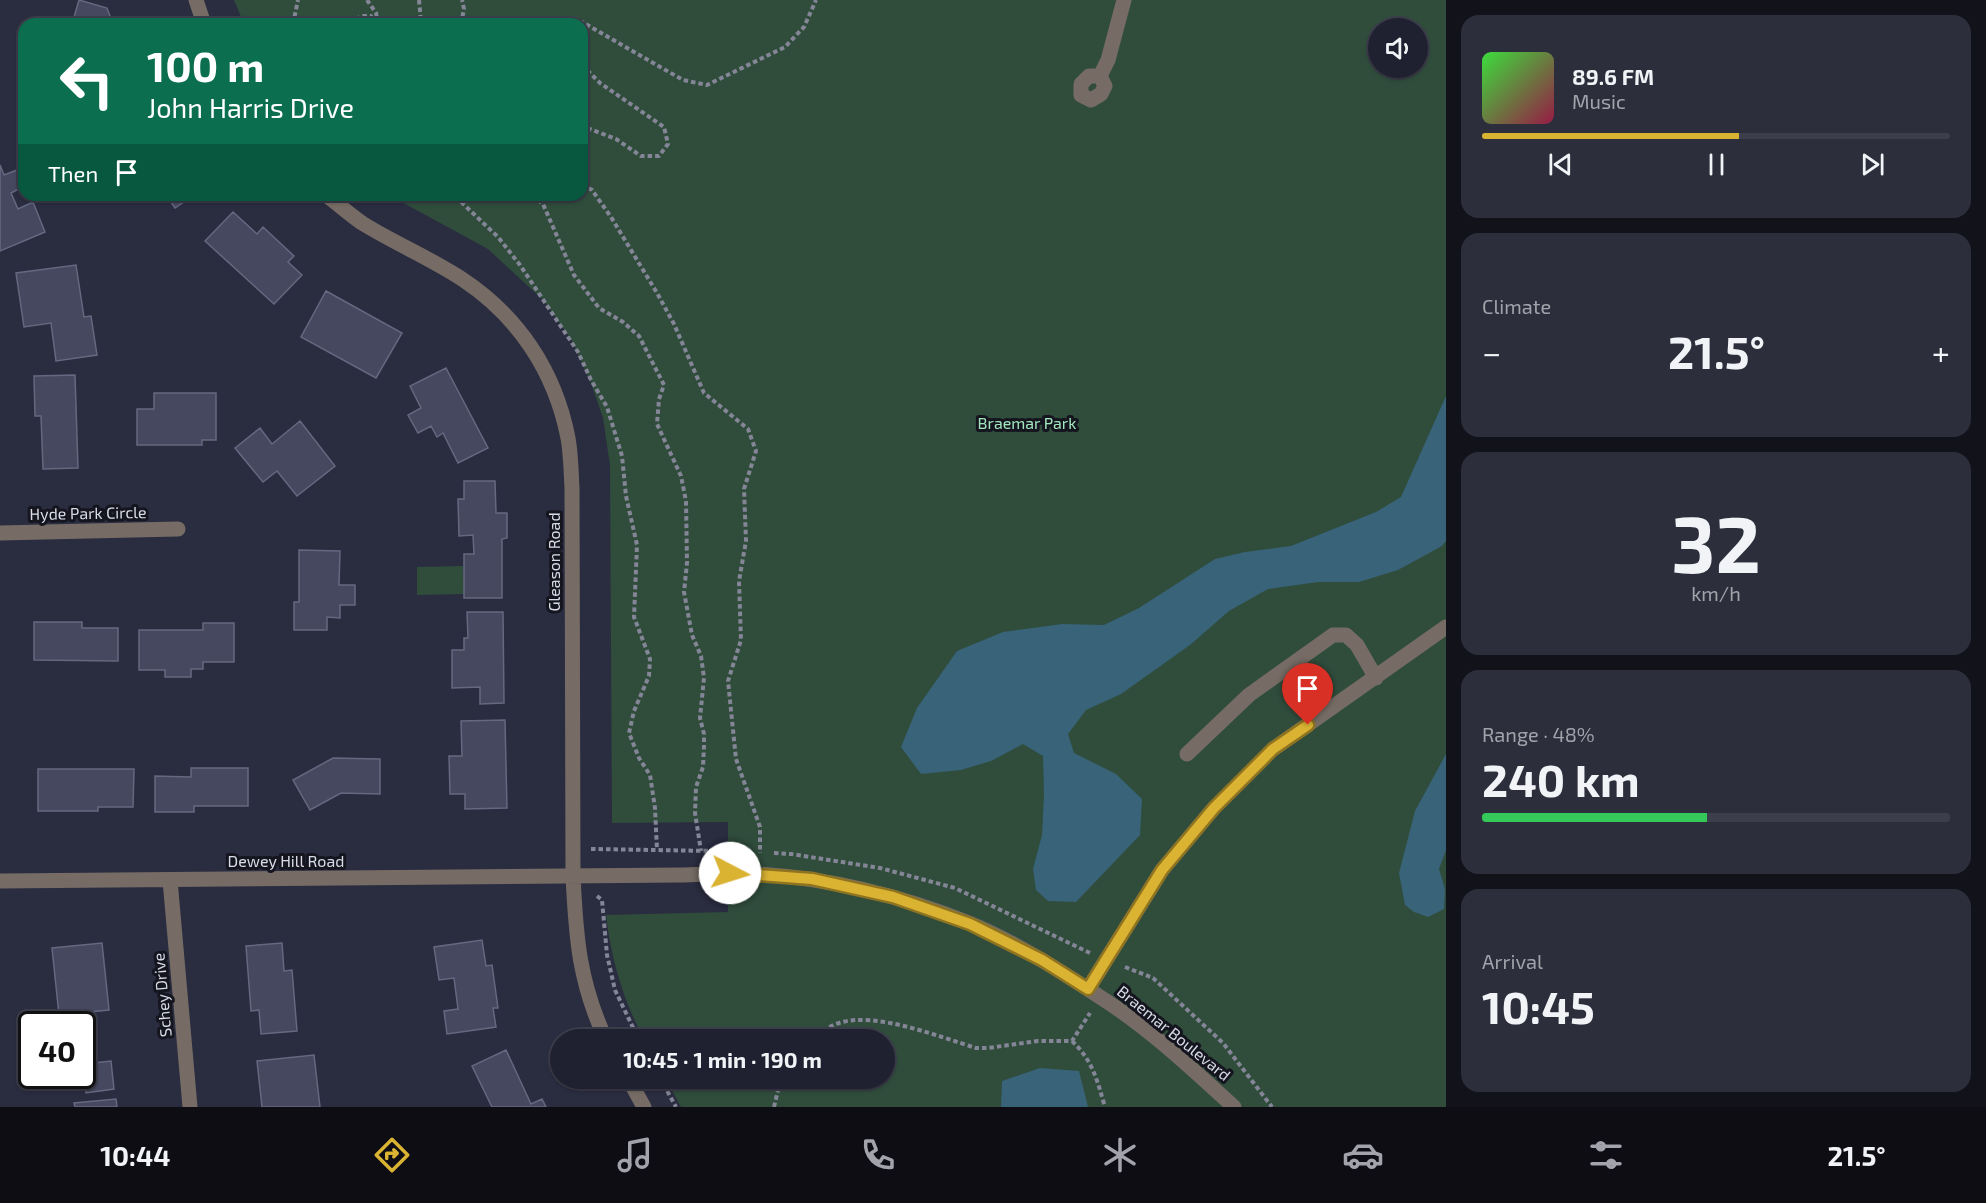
<!DOCTYPE html>
<html lang="en">
<head>
<meta charset="utf-8">
<style>
	:root { --surface:#202130; --page:#2d2e3c; --text:#f1f3f6; --muted:#a2a3ab; --line:#3d3e4c; --accent:#dab333 }
	body { margin:0; font-family:"Exo 2",sans-serif; background:var(--page); color:var(--text); height:100vh; display:flex; flex-direction:column; font-size:22px; white-space:nowrap }
	* { box-sizing:border-box; margin:0 }
	p { font-size:20px; color:var(--muted) }
	.icon { flex:none; width:33px; height:33px; fill:none; stroke:currentColor; stroke-width:2; stroke-linecap:round; stroke-linejoin:round }
	.map { position:relative; flex:1; overflow:hidden }
	.side { display:flex; flex-direction:column; gap:15px; padding:15px; background:#12121a; width:540px }
	.side>* { flex:none }
	.banner { position:absolute; left:18px; top:18px; width:570px; height:183px; border-radius:18px; box-shadow:0 2px 4px #0004,0 0 0 2px var(--line); background:#0b6e4f; color:#fff; overflow:hidden }
	.buttons { position:absolute; left:1368px; top:18px; display:grid; gap:12px }
	.buttons a { display:grid; place-items:center; width:60px; height:60px; border-radius:50%; background:var(--surface); box-shadow:0 2px 4px #0004,0 0 0 2px var(--line); font-size:30px }
	.speed { position:absolute; left:18px; top:1011px; display:flex; gap:12px; font-size:30px; font-weight:700; text-align:center }
	.speed>* { display:grid; place-content:center; width:78px; height:78px; border-radius:50%; background:var(--surface); box-shadow:0 2px 4px #0004,0 0 0 2px var(--line); line-height:1 }
	.speed .limit { border:3px solid #111; border-radius:9px; background:#fff; color:#111 }
	.pin { position:absolute; display:grid; place-items:center; width:51px; height:51px; color:#fff; margin:-62px -26px; border-radius:50% 50% 50% 0; rotate:-45deg; box-shadow:0 0 6px #0007 }
	.pin .icon { rotate:45deg }
	.me { position:absolute; width:66px; margin:-33px; rotate:95deg; stroke-linejoin:round; filter:drop-shadow(0 0 4px #0008) }
	.turn { display:flex; align-items:center; gap:21px; height:126px; padding:0 30px; font-size:27px }
	.turn .icon { width:78px; height:78px; stroke-width:2.5 }
	.turn b { display:block; font-size:42px; line-height:51px }
	.then { display:flex; align-items:center; height:57px; padding:0 30px; background:#0003; gap:12px; font-size:22px }
	.big { font-size:45px; font-weight:700; line-height:1.1 }
	.side .card { flex:1; display:flex; flex-direction:column; justify-content:center; gap:9px; min-width:0; padding:0 21px; border-radius:18px; background:var(--page) }
	.side .dial { align-items:center; gap:0 }
	.dial b { font-size:78px; line-height:1 }
	.song { display:flex; align-items:center; gap:18px }
	.cover { width:72px; height:72px; border-radius:9px; background:linear-gradient(135deg,hsl(120 70% 55%),hsl(340 70% 35%)) }
	.played { height:6px; border-radius:3px; background:linear-gradient(90deg,var(--accent) 55%,var(--line) 55%) }
	.keys { display:flex; justify-content:space-around; direction:ltr }
	.heat { display:flex; justify-content:space-between; align-items:center; font-size:33px; direction:ltr }
	.charge { height:9px; border-radius:4px; background:linear-gradient(90deg,#34c759 48%,var(--line) 0) }
	.trip { position:absolute; left:550px; top:1029px; width:345px; height:60px; border-radius:30px; background:var(--surface); box-shadow:0 2px 4px #0004,0 0 0 2px var(--line); font-weight:700; line-height:60px; text-align:center }
	.tabs { display:flex; height:96px; justify-content:space-around; align-items:center; background:#0d0d13; color:var(--muted) }
	.tabs .icon { width:42px; height:42px }
	.tabs .current { color:var(--accent) }
	.tabs b { font-size:27px; color:var(--text) }
	main { display:flex; flex:1; min-height:0 }
	.map>svg:first-child { display:block }
	.green { fill:#304d3c; fill-rule:evenodd }
	.water { fill:#386378 }
	.building { fill:#46485f; stroke:#656880; stroke-width:1.5 }
	.lines { fill:none; stroke-linecap:round; stroke-linejoin:round }
	.path { stroke:#848697; stroke-width:4; stroke-dasharray:4.5 3; stroke-linecap:butt }
	.minor { stroke:#766c65; stroke-width:15 }
	.route-casing { stroke:#8e7421; stroke-width:15 }
	.route { stroke:#dab333; stroke-width:10 }
	.labels { text-anchor:middle; stroke-width:6; stroke-linejoin:round; paint-order:stroke }
	.park-label { font-size:16px; fill:#a2e6bd; stroke:#14151e }
	.street-label { font-size:16px; fill:#d9dbe8; stroke:#14151e }
</style>
</head>
<body>
<main>
<div class="map">
<svg width="1446" height="1107" viewBox="0 0 1446 1107">
	<rect width="100%" height="100%" fill="#2a2c40"/>
	<path class="green" d="M234 0H1446V1107H681L666 1079 885 1078V1040L644 1039C623 1000 611 959 606 915L728 912V822L612 823 610 465 603 418 591 383 571 339 543 300 488 249 389 195H582V24H244ZM1378 28H1418V68H1378Z
		M463 566 464 594 417 595V567Z"/>
	<path class="water" d="M1446 396V541L1442 546 1398 570 1359 582H1318L1268 589 1229 611 1190 645 1121 694 1086 710 1068 734 1074 753 1116 774 1142 799 1140 835 1076 902 1048 901 1036 890 1033 869 1042 835 1044 794 1043 756 1023 744 991 761 961 770 921 774 901 747 917 708 957 651 1003 632 1062 624 1104 625 1139 608 1215 559 1245 552 1291 546 1376 512 1401 497Z
		M1446 754V850L1439 869 1445 889 1444 909 1428 917 1414 912 1405 905 1399 873 1415 811Z
		M1040 1068 1079 1071 1088 1107H1001L1002 1081Z"/>
	<path class="building" d="M79 0 107 8 113 24H72Z
		M0 165 4 175 17 170 24 186 11 193 18 209 33 202 45 232 0 251Z
		M166 195H194L175 208Z
		M233 212 257 234 263 227 294 256 288 262 302 275 274 304 205 241Z
		M76 265 84 317 91 316 97 355 56 361 51 323 24 327 16 273Z
		M326 291 402 333 376 378 301 337Z
		M446 368 488 448 458 463 443 433 437 437 431 426 418 433 408 415 421 408 410 386Z
		M75 375 78 468 43 469 41 416H35L34 376Z
		M154 393H216V440H202V445H137V409H154Z
		M300 421 335 466 297 496 277 471 263 482 235 448 260 428 272 444Z
		M464 481H495L496 513H507V538L502 539V598H464V554H474L473 535 459 536 458 499H464Z
		M299 550 340 551 339 585H355V605H340V618L327 617V630H294V602H299Z
		M467 612H503L504 703 480 704V687L452 688V650H464V638H468Z
		M34 622H82V628H118V661L34 660Z
		M203 623H234V662H203V669H191V677H165V670H139V630H203Z
		M505 720 507 808 465 809V794H450L449 756H462L461 721Z
		M333 758 380 759V794L341 793 310 810 293 780Z
		M191 768H248V806H194V812H155V776L191 777Z
		M38 769H134L133 807H98V811H38Z
		M482 940 486 966 492 965 498 1008H493L496 1027 447 1034 444 1011 458 1009 454 978 439 980 434 947Z
		M102 943 109 1010 59 1015 52 948Z
		M282 943 284 971 292 970 297 1031 261 1034 259 1010 251 1011 246 946Z
		M506 1050 531 1104 542 1099 546 1107H492L472 1066Z
		M314 1055 320 1107H262L257 1061Z
		M111 1061 114 1089 86 1093 83 1064Z
		M116 1099 117 1107H75L74 1103Z"/>
	<g class="lines">
		<path class="path" d="M367 0 376 13 378 24
			M419 0 421 21 419 24
			M293 24 298 0
			M350 24 361 16H371L373 24
			M461 24 464 9 462 0
			M580 24 582 22 683 80 707 85 785 47 804 27 816 0
			M582 65 600 83 664 127 668 144 659 156H641L616 139 582 126
			M582 184 592 190 611 217 657 293 674 324 704 393 748 429 756 451 744 489 746 541 739 581 741 640 728 681 736 759 760 827V853
			M448 195 458 199 498 237 520 265 578 352 591 380 607 407 622 456 626 496 637 545 634 617 650 659 649 676 634 711 629 733 639 758 650 775 655 808 657 850
			M532 195 543 204 574 275 599 308 623 322 639 336 664 385 659 399 657 424 681 476 686 501 687 563 684 592 692 635 701 656 704 678 700 718 704 734V746L703 767 696 787 695 813 701 851
			M591 849 716 851
			M774 853 791 854 880 868 955 888 1090 953
			M597 896 602 900 607 955 615 990 639 1040
			M1125 967 1153 978 1223 1043 1272 1107
			M811 1040C820 1033 829 1026 839 1023 875 1011 940 1037 976 1048H988L1038 1041H1072L1090 1013
			M1072 1041C1093 1061 1097 1080 1105 1107
			M660 1078 676 1107
			M774 1107 781 1078"/>
		<path class="minor" d="M196 0 204 24
			M1089 76H1100L1105 86 1101 94 1091 100 1081 95V84Z
			M1100 76 1108 60 1124 0
			M326 195C338 204 349 214 362 223 394 243 430 258 462 279 518 316 555 371 568 438 571 454 571 472 572 488L573 876C576 938 579 982 606 1040
			M0 533 178 529
			M1187 754 1249 695 1333 635H1346L1357 645 1376 678
			M170 880 190 1107
			M0 881 680 875C696 875 713 873 730 873 811 874 894 893 969 923 1015 942 1059 970 1100 997 1149 1028 1191 1068 1234 1107
			M1088 989 1162 870 1214 808 1273 749 1446 627
			M628 1078 644 1107"/>
	</g>
	<g class="lines">
		<g class="route-casing">
			<path id="route" d="M730 873 812 879 893 897 970 924 1042 960 1088 989 1162 870 1214 808 1273 749 1308 725"/>
		</g>
		<use href="#route" class="route"/>
	</g>
	<g class="labels">
		<g class="park-label">
			<text x="1027" y="429">Braemar Park</text>
		</g>
		<g class="street-label">
			<text transform="translate(88 513) rotate(-1)" y="6">Hyde Park Circle</text>
			<text transform="translate(554 562) rotate(-90)" y="6">Gleason Road</text>
			<text x="286" y="867">Dewey Hill Road</text>
			<text transform="translate(162 995) rotate(-95)" y="6">Schey Drive</text>
			<text transform="translate(1174 1033) rotate(39)" y="6">Braemar Boulevard</text>
		</g>
	</g>
</svg>
<div class="buttons">
<a><svg class="icon" aria-label="sound" viewBox="0 0 24 24"><path d="M4 9h4l5-4v14l-5-4H4zM17 9q2 3 0 6"/></svg></a>
</div>
<div class="speed"><div class="limit">40</div></div>
<div class="pin" style="left:1308px;top:725px;background:#d93025"><svg class="icon" aria-label="arrive" viewBox="0 0 24 24"><path d="M6 21V4h12l-3 4 3 4H6"/></svg></div>
<svg class="me" style="left:730px;top:873px" viewBox="-20 -20 40 40"><circle r="19" fill="#fff"/><path d="M0-13L10 11 0 6-10 11z" fill="#dab333"/></svg>
<div class="trip">10:45 · 1 min · 190 m</div>
<div class="banner">
<div class="turn"><svg class="icon" aria-label="left" viewBox="0 0 24 24"><path d="M17 20v-9H6M10 6l-5 5 5 5"/></svg><div><b>100 m</b>John Harris Drive</div></div>
<div class="then">Then<svg class="icon" aria-label="arrive" viewBox="0 0 24 24"><path d="M6 21V4h12l-3 4 3 4H6"/></svg></div>
</div>
</div>
<section class="side">
<div class="card">
<div class="song"><i class="cover"></i><div><b>89.6 FM</b><p>Music</p></div></div>
<div class="played"></div>
<div class="keys"><svg class="icon" aria-label="previous" viewBox="0 0 24 24"><path d="M18 5L8 12l10 7zM5 5v14"/></svg><svg class="icon" aria-label="pause" viewBox="0 0 24 24"><path d="M8 5v14M16 5v14"/></svg><svg class="icon" aria-label="next" viewBox="0 0 24 24"><path d="M6 5l10 7-10 7zM19 5v14"/></svg></div>
</div>
<div class="card"><p>Climate</p>
<div class="heat"><a>−</a><b class="big">21.5°</b><a>+</a></div>
</div>
<div class="card dial"><b>32</b><p>km/h</p></div>
<div class="card"><p>Range · 48%</p><b class="big">240 km</b><div class="charge"></div></div>
<div class="card"><p>Arrival</p><b class="big">10:45</b></div>
</section>
</main>
<nav class="tabs">
<b>10:44</b>
<svg class="icon current" aria-label="directions" viewBox="0 0 24 24"><path d="M12 3l9 9-9 9-9-9zM9 14v-3h6M13 9l2 2-2 2"/></svg>
<svg class="icon" aria-label="music" viewBox="0 0 24 24"><path d="M9 18V5l10-2v13"/><circle cx="6" cy="18" r="3"/><circle cx="16" cy="16" r="3"/></svg>
<svg class="icon" aria-label="phone" viewBox="0 0 24 24"><path d="M5 4h4l2 5-3 2q2 4 5 5l2-3 5 2v4C11 20 4 13 5 4z"/></svg>
<svg class="icon" aria-label="climate" viewBox="0 0 24 24"><path d="M12 3v18M4 7l16 10M4 17L20 7"/></svg>
<svg class="icon" aria-label="car" viewBox="0 0 24 24"><path d="M5 17H2v-5l4-1 3-4h7l3 4 3 1v5h-3M9 17h6M6 11h13"/><circle cx="7" cy="17" r="2"/><circle cx="17" cy="17" r="2"/></svg>
<svg class="icon" aria-label="filters" viewBox="0 0 24 24"><path d="M4 7h16M4 17h16"/><circle cx="9" cy="7" r="2"/><circle cx="15" cy="17" r="2"/></svg>
<b>21.5°</b>
</nav>
</body>
</html>
